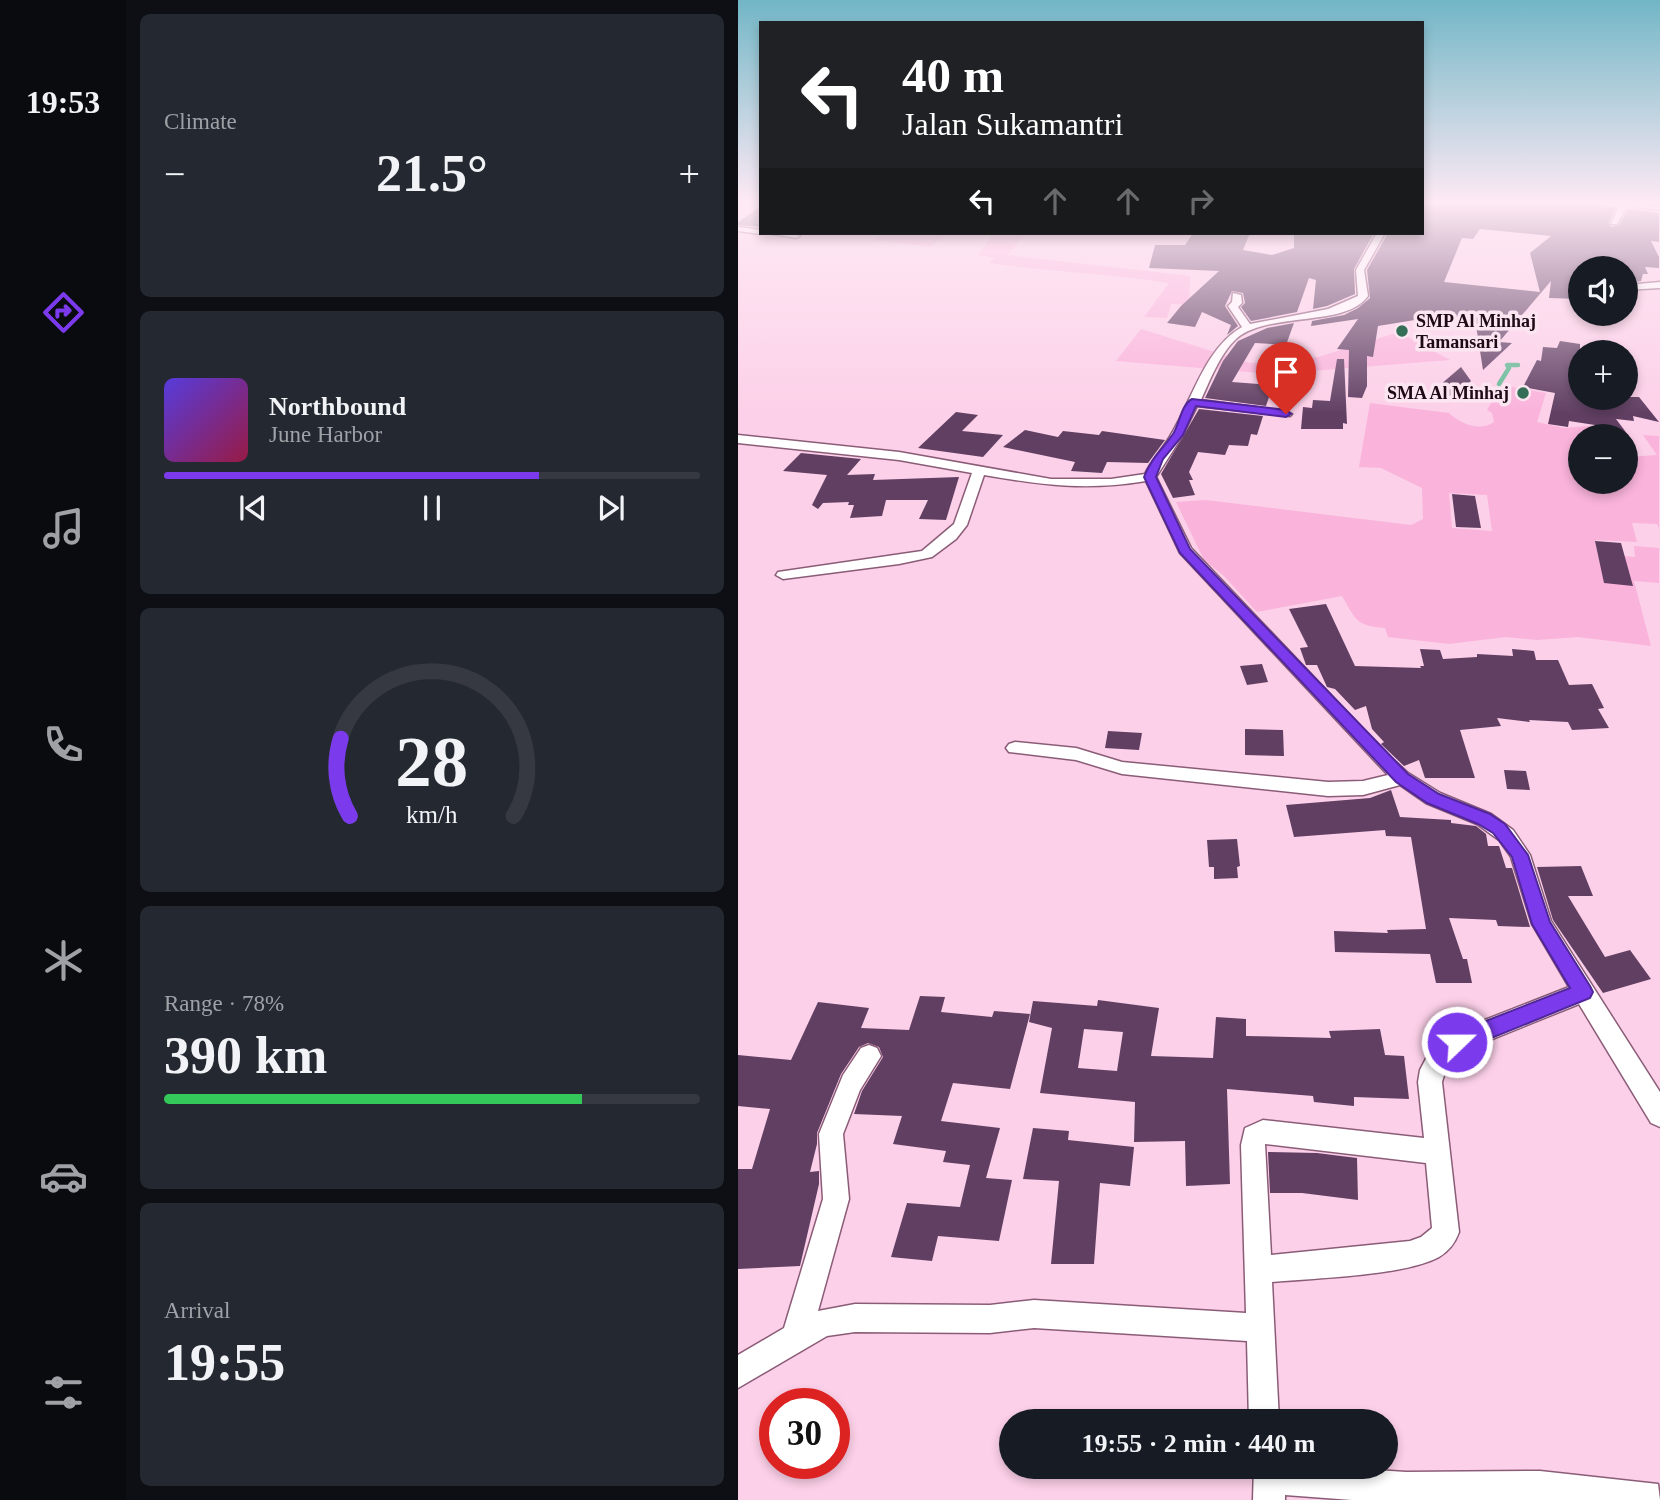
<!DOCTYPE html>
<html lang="en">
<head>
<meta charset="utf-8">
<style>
	:root { --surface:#171b24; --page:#242831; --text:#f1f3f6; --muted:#9ea1a6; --line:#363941; --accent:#7c3aed }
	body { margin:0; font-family:"Times New Roman",serif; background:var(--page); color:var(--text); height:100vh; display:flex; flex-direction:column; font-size:26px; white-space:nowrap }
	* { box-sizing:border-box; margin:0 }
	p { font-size:23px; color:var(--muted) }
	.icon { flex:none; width:38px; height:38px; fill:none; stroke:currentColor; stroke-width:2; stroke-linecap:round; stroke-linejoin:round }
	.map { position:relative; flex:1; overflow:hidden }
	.details { display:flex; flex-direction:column; gap:14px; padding:14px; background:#0d0f14; width:612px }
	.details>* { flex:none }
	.top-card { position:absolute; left:21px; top:21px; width:665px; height:214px; border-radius:0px; box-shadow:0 4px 10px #0003; background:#202124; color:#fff; overflow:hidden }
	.buttons { position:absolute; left:830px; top:256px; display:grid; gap:14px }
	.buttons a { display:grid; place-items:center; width:70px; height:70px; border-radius:50%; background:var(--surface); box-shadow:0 4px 10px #0003; font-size:35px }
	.speed { position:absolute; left:21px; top:1388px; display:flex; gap:14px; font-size:35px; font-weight:700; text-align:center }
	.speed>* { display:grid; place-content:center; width:91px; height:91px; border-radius:50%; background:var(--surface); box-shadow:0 4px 10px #0003; line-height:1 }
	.speed .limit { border:10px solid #d22; background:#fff; color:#111 }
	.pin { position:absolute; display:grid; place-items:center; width:60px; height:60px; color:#fff; margin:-72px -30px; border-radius:50% 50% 50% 0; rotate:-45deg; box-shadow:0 0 7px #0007 }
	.pin .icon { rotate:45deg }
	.me { position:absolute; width:77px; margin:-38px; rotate:68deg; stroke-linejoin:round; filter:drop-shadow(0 0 5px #0008) }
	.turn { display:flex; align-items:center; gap:24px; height:147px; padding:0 28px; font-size:32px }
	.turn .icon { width:91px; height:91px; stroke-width:2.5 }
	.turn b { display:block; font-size:49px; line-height:60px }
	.lanes { display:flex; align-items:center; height:66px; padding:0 28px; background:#0003; justify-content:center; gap:35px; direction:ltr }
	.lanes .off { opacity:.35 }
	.big { font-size:52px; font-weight:700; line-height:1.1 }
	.details .tile { flex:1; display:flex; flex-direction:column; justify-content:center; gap:10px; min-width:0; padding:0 24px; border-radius:10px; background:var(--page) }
	.details .dial { align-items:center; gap:0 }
	.dial svg { height:182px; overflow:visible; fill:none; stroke:var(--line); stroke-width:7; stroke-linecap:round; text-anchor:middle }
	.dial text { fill:var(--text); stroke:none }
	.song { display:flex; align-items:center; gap:21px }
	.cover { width:84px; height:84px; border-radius:10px; background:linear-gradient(135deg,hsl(250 70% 55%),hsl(340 70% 35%)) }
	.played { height:7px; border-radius:4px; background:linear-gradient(90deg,var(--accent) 70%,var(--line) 70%) }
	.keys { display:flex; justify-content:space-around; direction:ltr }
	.heat { display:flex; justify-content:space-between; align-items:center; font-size:38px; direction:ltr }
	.charge { height:10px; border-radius:5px; background:linear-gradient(90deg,#34c759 78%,var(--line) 0) }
	.trip { position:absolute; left:261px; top:1409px; width:399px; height:70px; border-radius:35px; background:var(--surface); box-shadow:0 4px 10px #0003; font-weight:700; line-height:70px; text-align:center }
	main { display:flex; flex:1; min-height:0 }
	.tab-bar { display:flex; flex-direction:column; width:126px; justify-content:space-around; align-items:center; background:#090b0e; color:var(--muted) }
	.tab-bar .icon { width:49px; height:49px }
	.tab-bar .on { color:var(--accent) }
	.tab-bar b { font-size:32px; color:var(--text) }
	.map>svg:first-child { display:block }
	.green { fill:#fab3db; fill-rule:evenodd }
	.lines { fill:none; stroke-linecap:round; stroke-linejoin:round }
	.stream { stroke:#62b994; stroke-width:4.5 }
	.building { fill:#603f63; fill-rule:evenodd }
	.street-casing { stroke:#8b5c77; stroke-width:3 }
	.street { fill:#fff; fill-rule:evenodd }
	.route { fill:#7c3aed; stroke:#51269a; stroke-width:2 }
	.poi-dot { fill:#356e57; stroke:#fbe5f1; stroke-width:2.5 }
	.labels { text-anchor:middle; stroke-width:7; stroke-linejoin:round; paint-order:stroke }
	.far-poi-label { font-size:18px; font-weight:bold; fill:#1c0a15; stroke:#fbe5f1; text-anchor:start }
</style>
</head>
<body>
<main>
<nav class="tab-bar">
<b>19:53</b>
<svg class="icon on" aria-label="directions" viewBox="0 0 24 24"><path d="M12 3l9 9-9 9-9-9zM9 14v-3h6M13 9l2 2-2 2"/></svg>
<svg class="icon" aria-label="music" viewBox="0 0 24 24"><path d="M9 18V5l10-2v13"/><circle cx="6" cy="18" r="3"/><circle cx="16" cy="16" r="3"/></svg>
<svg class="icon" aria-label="phone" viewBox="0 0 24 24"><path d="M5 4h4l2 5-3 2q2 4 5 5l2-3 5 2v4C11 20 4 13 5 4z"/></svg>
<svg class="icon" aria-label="climate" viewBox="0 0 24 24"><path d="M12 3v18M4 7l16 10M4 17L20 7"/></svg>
<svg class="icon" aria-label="car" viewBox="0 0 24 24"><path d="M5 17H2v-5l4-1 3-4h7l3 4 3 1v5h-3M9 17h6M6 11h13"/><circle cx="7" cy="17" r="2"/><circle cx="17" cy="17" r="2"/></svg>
<svg class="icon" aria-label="filters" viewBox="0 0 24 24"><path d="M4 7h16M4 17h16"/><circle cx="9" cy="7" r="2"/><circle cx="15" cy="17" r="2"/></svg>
</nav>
<section class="details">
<div class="tile"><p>Climate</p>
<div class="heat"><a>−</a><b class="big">21.5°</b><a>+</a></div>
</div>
<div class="tile">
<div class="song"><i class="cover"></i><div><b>Northbound</b><p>June Harbor</p></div></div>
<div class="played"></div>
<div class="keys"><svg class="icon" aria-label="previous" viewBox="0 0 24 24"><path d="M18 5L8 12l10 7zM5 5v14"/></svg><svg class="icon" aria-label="pause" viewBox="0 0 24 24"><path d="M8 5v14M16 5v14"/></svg><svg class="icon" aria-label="next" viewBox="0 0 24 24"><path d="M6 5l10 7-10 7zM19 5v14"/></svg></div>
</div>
<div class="tile dial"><svg viewBox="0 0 100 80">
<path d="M14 69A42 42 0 1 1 86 69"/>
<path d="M14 69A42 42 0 0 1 10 35" stroke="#7c3aed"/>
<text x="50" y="56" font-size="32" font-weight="700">28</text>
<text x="50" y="72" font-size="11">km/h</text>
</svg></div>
<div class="tile"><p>Range · 78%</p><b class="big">390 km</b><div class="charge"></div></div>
<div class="tile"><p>Arrival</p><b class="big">19:55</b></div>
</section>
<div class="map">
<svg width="922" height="1500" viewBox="0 0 922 1500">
	<rect width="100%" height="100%" fill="#fcd0e8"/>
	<path class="green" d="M148 233H209L192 247 136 240Z
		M227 233H289L269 255 452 276 451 305 433 304 429 318 406 317 431 283C371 274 311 272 251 263L257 258 240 255 255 235Z
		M403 329 512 363 580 357 661 332 712 360 535 374 378 361Z
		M769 386 808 393 799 422 826 428 850 426 861 436H842V481H887V457L919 455 905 435 921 436V528L919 524 894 523 899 542 858 540 860 554 897 557 896 546 921 548V583L896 581 913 646 840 637 799 640 768 637 711 644 650 637 647 628C618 626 618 620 604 596L519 612 486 576 466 560 438 502 468 500 673 525 685 519 684 488 643 468 621 467 632 403 711 413C722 424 743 432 756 422L754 413 749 410 762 387ZM711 493 749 495 754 531 714 528Z"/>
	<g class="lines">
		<path class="stream" d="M761 384 771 368 769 365H780"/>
	</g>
	<path class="building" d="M684 204H849L878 207 871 223 873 227 881 225 890 209 921 213V242L913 241 921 257V268L907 267 910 274H905L903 281 887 284V268H842V299L811 298 813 281 761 342 774 343 745 370 737 319 687 315 689 318 640 326 635 357 629 356V386L624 398 610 397 611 350 599 349 620 319 573 326 574 321 606 315 620 308 632 298 629 270 650 233H684ZM742 229 813 236 792 253 802 292 706 282 724 238 735 239Z
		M23 206V227L0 225V222Z
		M455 233H512L505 250 534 255 556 248V233H636L616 269 617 294 589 306 575 309 578 280 571 278 559 312 513 321 503 307 507 303 505 293 494 291 487 306 500 326 489 335 493 325 464 312 457 327 429 323 443 306 481 271 411 268 417 245H447Z
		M556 323 548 345 517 343 494 382 535 385 528 406 467 398 485 361 500 341 529 328Z
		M822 341 842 344V397H901L921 422 895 416 896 421 878 419 890 435H863L857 425 831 421 830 427 810 424 817 393 785 387 799 360 803 361 805 347 819 348Z
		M599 359H606L609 424 605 423V429H563L565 407 574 408 575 400 592 401Z
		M723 367 733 381 712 401 688 397Z
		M461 409 525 416 519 435 513 434 510 446 491 445 487 455 460 452 451 472 455 480H451L457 495 435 498 423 474Z
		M218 412 240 415 224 431 265 435 245 457 180 448Z
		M287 430 320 437 325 431 361 435 364 431 427 440 410 463 369 462 364 473 333 471 337 462 265 447Z
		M63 453 123 459 109 475 137 474 135 480 221 477 208 520 181 519 190 500H148L144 516 112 518 116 505H110L111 502 85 503 80 509 74 505 89 475 45 471Z
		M714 494 737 496 743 528 718 527Z
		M857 541 883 543 895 586 866 583Z
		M588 604 617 666 683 668 682 666H686L682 649 702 650 705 659 739 657V654L775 656 774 649 796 651 798 660H820L831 685 854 684 866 708 860 709 871 728 834 730 830 722 791 720 792 722 759 718 763 726 722 730 737 778H687L681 760 666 766 643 744 646 742 634 729 628 706 617 710 597 689 589 687 579 665H568L562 648 570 647 551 609Z
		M524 664 530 682 509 685 502 666Z
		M507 729 545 730 546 756 507 755Z
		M370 731 404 733 401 750 367 748Z
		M766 770 788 771 792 790 769 789Z
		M653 790 662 817 713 820V823L738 826 748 834 750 846H761L768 868H774L792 927 760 926 758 920 711 918 725 959H729L734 983H698L692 954 597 952 596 931 650 933 649 930 688 929 673 837 648 836 647 830 556 837 548 805 632 798Z
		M499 839 502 866 499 867 500 878 476 879V867H471L469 840Z
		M843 866 855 896H830L867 957 892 950 913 979 865 993 815 920 799 867Z
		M182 996 207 997 203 1012 254 1017 256 1011 292 1014 272 1089 215 1083 203 1121 262 1128 248 1178 274 1180 261 1241 200 1236 194 1261 153 1257 169 1203 222 1207 232 1165 205 1162 208 1151 155 1144 164 1116 116 1114 124 1091 145 1057 141 1047 130 1043 121 1047 103 1074 79 1133V1144L72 1172 81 1171V1184L62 1266 0 1269V1169H14L32 1109 0 1106V1055L53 1060 80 1002 131 1008 123 1028 171 1030Z
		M360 1000 421 1008 413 1056 475 1058 478 1017 508 1019V1036L593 1038 591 1031 642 1029 647 1055 666 1056 671 1099 616 1097V1106L576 1102 575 1096 489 1089 492 1184 448 1186 447 1141 396 1142 397 1102 302 1093 314 1028 291 1022 295 1001 359 1006ZM346 1029 385 1032 379 1071 340 1068Z
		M295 1128 331 1131 330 1140 396 1147 392 1186 362 1183 356 1264H313L321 1181 285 1179Z
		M530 1152 579 1153 619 1158 620 1200 564 1193H532Z"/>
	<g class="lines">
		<g class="street-casing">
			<path id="street" d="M882 204 922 206V210L889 206 879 224H873Z
				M0 227 23 230V233H26L23 234 0 231Z
				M29 233H51L62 236 58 238Z
				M639 233H647L626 270 630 296C608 328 529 311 498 339 482 354 472 380 463 400L548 411 554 414 552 416 459 406 443 438 418 477 453 548 649 754 670 773 702 793 753 814 775 830 792 855 813 921 922 1092V1127L913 1123 841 1004 727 1050 709 1065 704 1082 721 1232C717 1243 711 1251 701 1257 666 1276 577 1278 534 1282L541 1421H511L509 1341 296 1328 252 1333 117 1332 89 1336 0 1388V1355L46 1328 85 1199 81 1134 105 1075 123 1048 131 1045 139 1048 143 1056 122 1090 105 1134 111 1199 80 1311 117 1304 252 1305 296 1300 508 1313 503 1145 507 1128 525 1120 686 1138 680 1082 682 1070 693 1049 711 1034 831 987 794 924 773 857 761 840 739 824 688 803 662 785 625 795 590 796 384 774 338 760 271 752 268 748 271 744 277 742 338 748 384 762 590 782 625 781 650 775 442 553 408 481C348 491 305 485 246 475L229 525 218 539 194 557 161 564 45 579 38 575 40 572 184 551 216 524 234 473 161 460 0 443V435L161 452 313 479H373L407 474C414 459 426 448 434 433 454 400 467 348 504 327L490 306 494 302 495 293 503 295 504 303 500 307 512 324 590 309 620 296 618 270ZM527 1144 688 1163 694 1228 683 1237 672 1241 533 1255Z
				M922 282V288L887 290 889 285Z
				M516 1466H578L668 1472 802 1471 920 1484 922 1500H614L547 1495V1500H515Z"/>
		</g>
		<use href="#street" class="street"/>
	</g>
	<linearGradient id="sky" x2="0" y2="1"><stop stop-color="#72b6c6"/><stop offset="0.49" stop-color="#feeaf5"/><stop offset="1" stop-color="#feeaf5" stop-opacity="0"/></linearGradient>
	<rect width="922" height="414" fill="url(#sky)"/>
	<path class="route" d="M454 399 548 410 553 414 548 417 458 406 445 435 425 459 418 477 452 549 670 774 701 794 752 814 767 824 790 855 812 922 852 986 855 992 852 998 719 1052 712 1049 709 1042 712 1035 832 988 794 924 774 857 755 833 740 824 689 803 658 782 442 553 406 477C414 457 424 450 435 434 442 423 443 405 454 399Z"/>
	<g class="poi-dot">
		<circle cx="664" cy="331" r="7"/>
		<circle cx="785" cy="393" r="7"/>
	</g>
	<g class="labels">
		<g class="far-poi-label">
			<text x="678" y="327">SMP Al Minhaj<tspan x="678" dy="21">Tamansari</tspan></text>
			<text x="771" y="399" text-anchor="end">SMA Al Minhaj</text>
		</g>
	</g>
</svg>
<div class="buttons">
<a><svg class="icon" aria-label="sound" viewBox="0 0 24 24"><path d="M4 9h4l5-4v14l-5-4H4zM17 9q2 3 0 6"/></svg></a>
<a>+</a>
<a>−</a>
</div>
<div class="speed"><div class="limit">30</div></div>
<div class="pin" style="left:548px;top:414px;background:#d93025"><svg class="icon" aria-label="arrive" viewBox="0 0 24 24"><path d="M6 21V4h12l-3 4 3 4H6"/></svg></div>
<svg class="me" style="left:719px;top:1042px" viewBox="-20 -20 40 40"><circle r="17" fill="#7c3aed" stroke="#fff" stroke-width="3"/><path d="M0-11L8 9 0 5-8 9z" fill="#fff"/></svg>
<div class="trip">19:55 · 2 min · 440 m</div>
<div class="top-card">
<div class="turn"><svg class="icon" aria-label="left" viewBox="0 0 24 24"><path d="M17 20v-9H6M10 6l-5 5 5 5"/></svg><div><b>40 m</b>Jalan Sukamantri</div></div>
<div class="lanes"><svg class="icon" aria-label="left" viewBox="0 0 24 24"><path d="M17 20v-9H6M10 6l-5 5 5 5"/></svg><svg class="icon off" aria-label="ahead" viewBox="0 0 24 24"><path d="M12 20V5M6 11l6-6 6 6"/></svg><svg class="icon off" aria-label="ahead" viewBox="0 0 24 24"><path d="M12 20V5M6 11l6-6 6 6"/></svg><svg class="icon off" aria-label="right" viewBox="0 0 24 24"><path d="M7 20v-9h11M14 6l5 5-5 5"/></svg></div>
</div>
</div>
</main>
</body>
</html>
